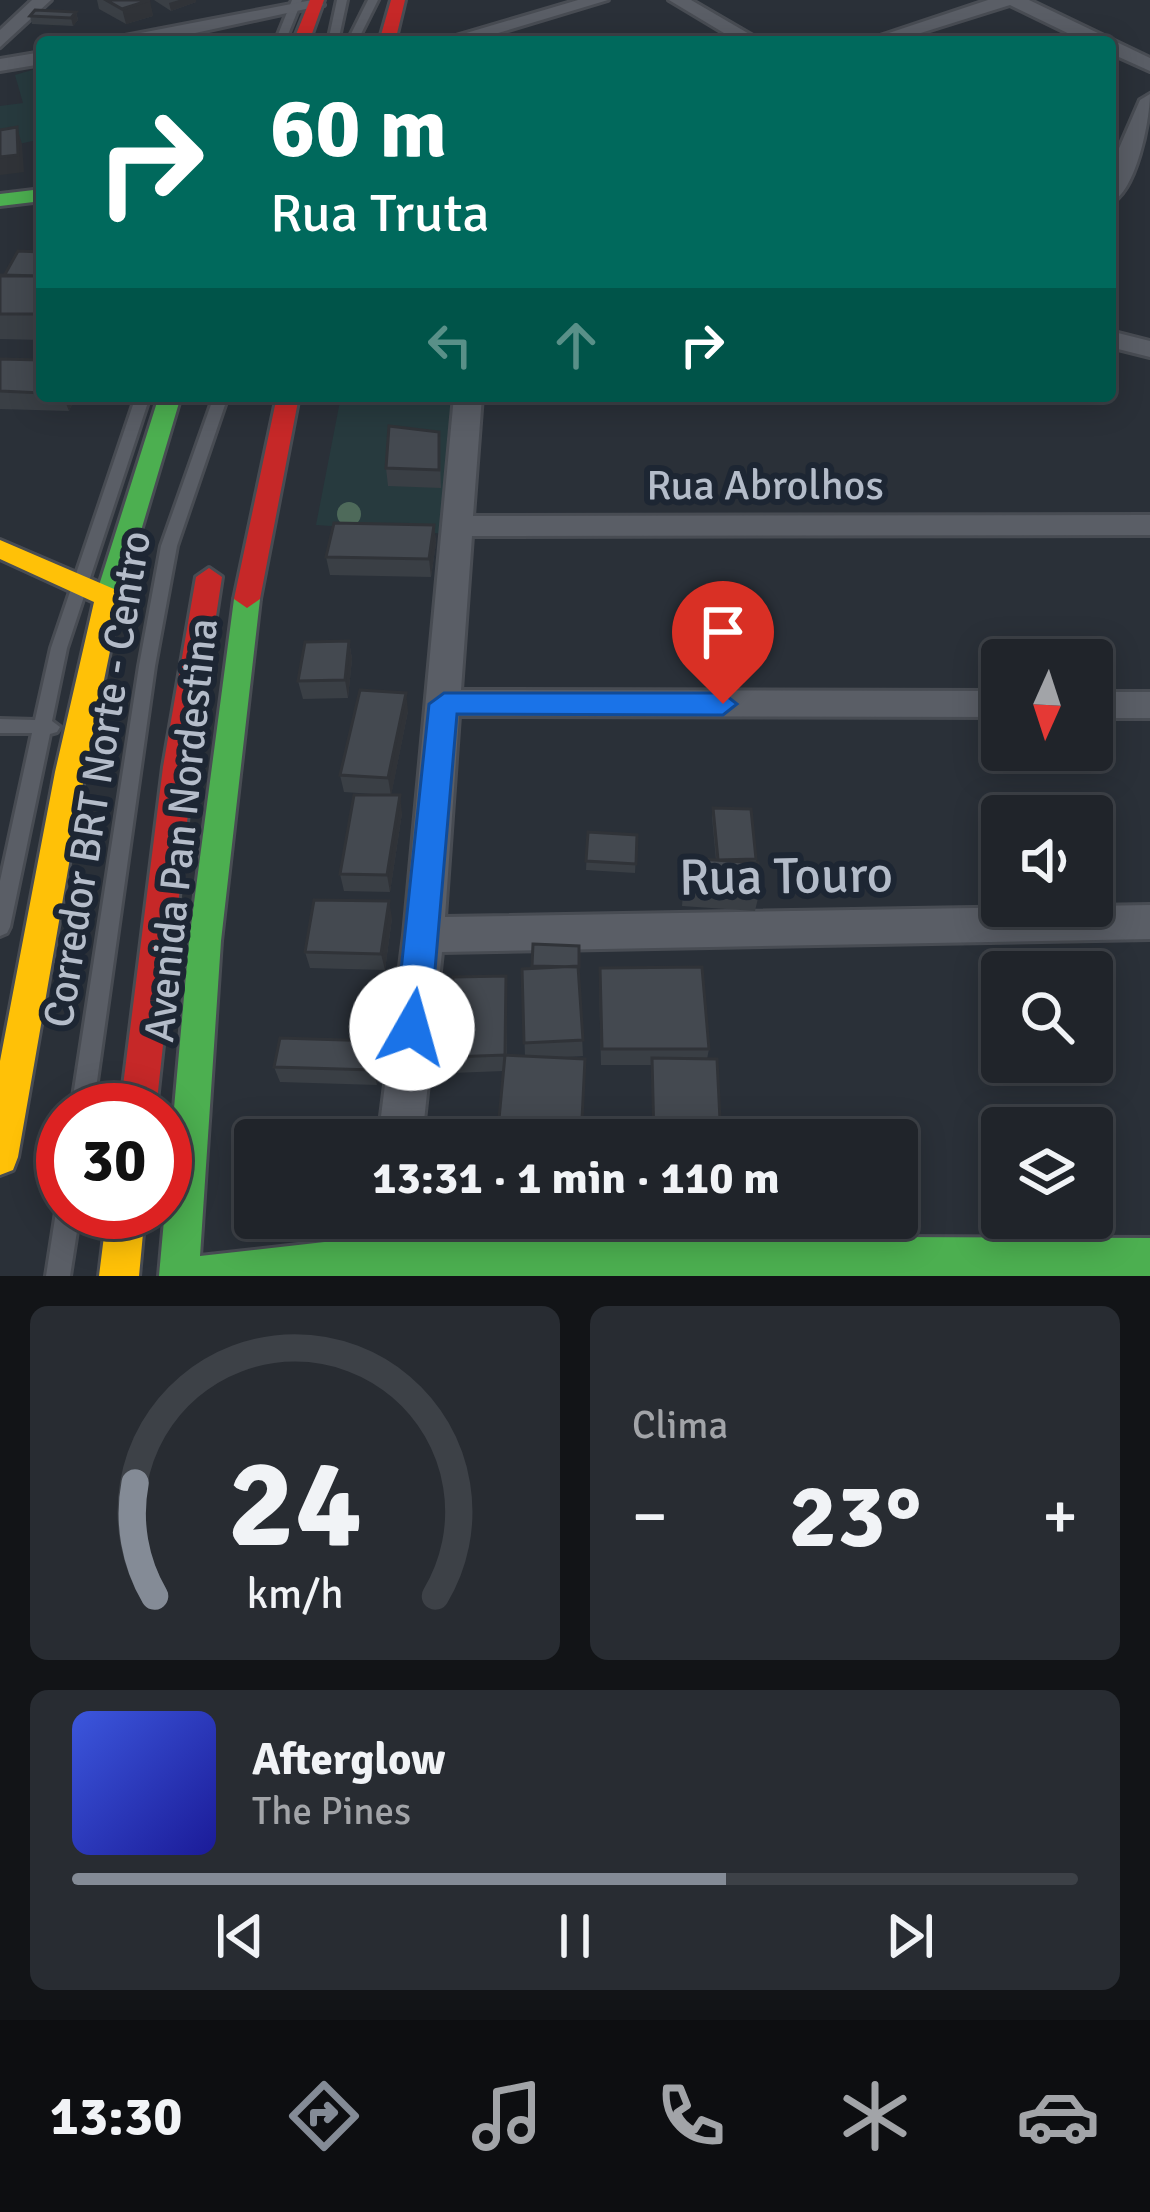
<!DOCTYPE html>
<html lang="pt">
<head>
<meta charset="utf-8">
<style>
	:root { --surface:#20242a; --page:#282c32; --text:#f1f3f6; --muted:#a2a4a8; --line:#3d4147; --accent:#848b96 }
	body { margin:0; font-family:Signika,sans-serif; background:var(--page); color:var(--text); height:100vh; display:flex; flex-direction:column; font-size:45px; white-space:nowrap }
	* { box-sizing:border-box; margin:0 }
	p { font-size:39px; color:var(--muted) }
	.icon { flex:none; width:66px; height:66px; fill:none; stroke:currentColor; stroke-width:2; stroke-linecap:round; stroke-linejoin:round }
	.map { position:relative; height:1276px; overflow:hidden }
	.details { display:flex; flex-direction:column; gap:30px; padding:30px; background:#121417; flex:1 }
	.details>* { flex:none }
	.hud { position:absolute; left:36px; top:36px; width:1080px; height:366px; border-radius:12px; box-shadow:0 6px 30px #0003,0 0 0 3px var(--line); background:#00695c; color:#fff; overflow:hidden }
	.needle { width:78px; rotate:183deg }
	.buttons { position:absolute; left:981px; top:639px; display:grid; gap:24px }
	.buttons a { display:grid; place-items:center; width:132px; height:132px; border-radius:12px; background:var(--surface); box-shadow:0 6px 30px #0003,0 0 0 3px var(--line); font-size:60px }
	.speed { position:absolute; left:36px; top:1083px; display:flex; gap:24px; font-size:60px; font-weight:700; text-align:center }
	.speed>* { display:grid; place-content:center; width:156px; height:156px; border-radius:50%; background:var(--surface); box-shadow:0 6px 30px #0003,0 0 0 3px var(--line); line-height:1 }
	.speed .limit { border:18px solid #d22; background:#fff; color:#111 }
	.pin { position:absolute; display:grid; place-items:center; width:102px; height:102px; color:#fff; margin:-123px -51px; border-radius:50% 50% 50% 0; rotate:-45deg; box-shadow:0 0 12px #0007 }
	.pin .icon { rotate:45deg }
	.me { position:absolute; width:132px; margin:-66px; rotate:7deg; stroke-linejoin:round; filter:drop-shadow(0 0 9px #0008) }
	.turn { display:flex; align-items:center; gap:42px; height:252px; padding:0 36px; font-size:54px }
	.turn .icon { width:156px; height:156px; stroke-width:2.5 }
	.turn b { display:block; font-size:84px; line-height:102px }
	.lanes { display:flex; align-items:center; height:114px; padding:0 36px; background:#0003; justify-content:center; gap:60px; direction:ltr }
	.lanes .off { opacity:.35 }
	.big { font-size:90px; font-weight:800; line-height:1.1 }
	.details .card { flex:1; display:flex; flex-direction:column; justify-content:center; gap:18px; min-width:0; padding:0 42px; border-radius:18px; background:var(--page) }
	.details .dial { align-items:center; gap:0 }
	.dial svg { height:312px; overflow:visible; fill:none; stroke:var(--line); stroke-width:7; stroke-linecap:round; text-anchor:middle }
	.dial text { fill:var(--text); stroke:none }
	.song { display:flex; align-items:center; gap:36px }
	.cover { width:144px; height:144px; border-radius:18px; background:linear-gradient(135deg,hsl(230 70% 55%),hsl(240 70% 35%)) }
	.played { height:12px; border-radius:6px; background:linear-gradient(90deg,var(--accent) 65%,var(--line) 65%) }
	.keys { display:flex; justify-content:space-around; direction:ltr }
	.heat { display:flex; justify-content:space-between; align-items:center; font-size:66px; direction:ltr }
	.details .tiles { flex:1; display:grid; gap:30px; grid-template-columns:1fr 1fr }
	.card:last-child { grid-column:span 2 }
	.trip { position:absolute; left:234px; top:1119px; width:684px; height:120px; border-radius:12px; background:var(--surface); box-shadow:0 6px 30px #0003,0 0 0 3px var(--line); font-weight:800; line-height:120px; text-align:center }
	.menu { display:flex; height:192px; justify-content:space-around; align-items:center; background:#0d0e11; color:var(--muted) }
	.menu .icon { width:84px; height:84px }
	.menu .current { color:var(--accent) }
	.menu b { font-size:54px; color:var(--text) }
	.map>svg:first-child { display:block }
	.green { fill:#273a3e }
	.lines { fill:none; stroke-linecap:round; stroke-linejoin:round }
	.lane-casing { stroke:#484c53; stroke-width:6 }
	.street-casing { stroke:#484c53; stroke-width:6 }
	.fast-casing { stroke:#484c53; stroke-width:6 }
	.slow-casing { stroke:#484c53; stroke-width:6 }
	.jam-casing { stroke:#484c53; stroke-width:6 }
	.lane { fill:#5a5e66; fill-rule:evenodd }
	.street { fill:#5a5e66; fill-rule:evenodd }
	.fast { fill:#4caf50; fill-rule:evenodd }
	.slow { fill:#ffc107; fill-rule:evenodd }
	.jam { fill:#c62828; fill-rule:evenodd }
	.tree { fill:#4e6a5a }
	.wall { fill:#3a3f45 }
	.shaded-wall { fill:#303338 }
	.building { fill:#444950; stroke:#303338; stroke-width:3 }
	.route { fill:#1a73e8; stroke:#114b97; stroke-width:3 }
	.labels { text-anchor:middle; stroke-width:12; stroke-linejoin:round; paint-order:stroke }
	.street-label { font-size:42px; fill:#b4bcc9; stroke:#1d2633 }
	.near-street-label { font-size:51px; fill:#b4bcc9; stroke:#1d2633 }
</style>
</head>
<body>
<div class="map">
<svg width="1150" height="1276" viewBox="0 0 1150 1276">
	<rect width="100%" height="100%" fill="#2a3038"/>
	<path class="green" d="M42 67V139L0 148V106L23 103 15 75Z
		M341 396H470L448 534 316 525Z"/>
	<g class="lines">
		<g class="lane-casing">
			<path id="lane" d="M292 0H302L285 42H275Z
				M337 0H347L338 42H328Z
				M368 0H378L357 42H347Z
				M136 396H150L67 648 52 721 60 727 57 732 50 734 10 927 7 933 0 936V881L32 733H0V719L35 720 51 648Z
				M214 396H228L177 546 155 666 93 1110H71L139 666 161 546Z
				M63 1203V1212H80L70 1276H46L56 1212Z"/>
		</g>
		<g class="street-casing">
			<path id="street" d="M32 0H51L0 47V30Z
				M312 0 324 5 154 42H115L125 36Z
				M578 0H608L468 42H436Z
				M669 0H691L763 42H739Z
				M988 0H1029L1150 58V71L1110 53V42H1086L1010 5 892 42H862Z
				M42 52V64L0 71V59Z
				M1150 94C1150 120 1136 193 1110 203V169L1140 100Z
				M1110 331 1150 341V357L1110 347Z
				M454 396H482L473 516 1150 515V535L472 536 461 690 1002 691V717L459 716 445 917 1150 905V939L442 952 422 1140H378L404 935Z
				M1092 692H1150V718H1092Z"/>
		</g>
		<g class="fast-casing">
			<path id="fast" d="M42 189V201L0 206V194Z
				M159 396H181L121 598 108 607 95 598Z
				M247 590 260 599 221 941 200 1256 386 1235 1150 1238V1276H159L189 941 234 599Z"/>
		</g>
		<g class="slow-casing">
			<path id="slow" d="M0 540 114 589 121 598 85 772 18 1157 13 1170 0 1175V1061L55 772 94 602 0 559Z
				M107 1212H145L139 1276H99Z"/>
		</g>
		<g class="jam-casing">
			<path id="jam" d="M310 0H324L309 42H293Z
				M391 0H405L395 42H379Z
				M277 396H299L260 599 247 608 234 599Z
				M209 568 222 577 193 767 156 1110H120L163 767 196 577Z"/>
		</g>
		<use href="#lane" class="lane"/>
		<use href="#street" class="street"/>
		<use href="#fast" class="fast"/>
		<use href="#slow" class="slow"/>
		<use href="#jam" class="jam"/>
	</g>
	<circle class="tree" cx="349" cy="514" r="12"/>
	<path class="wall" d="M97 0H149L153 16 126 24 99 9Z
		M154 0H196V2L171 11Z
		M76 12 78 20 73 26 32 24 30 16Z
		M42 184V245H41L35 228Z
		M42 252V340L0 339V275L4 276Z
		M0 359 42 360V396H76L69 411 0 409Z
		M439 432 441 488 388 486 386 468Z
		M434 525 436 543 431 577 330 575 326 557Z
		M349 641 352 659 348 698 303 699 298 681Z
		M408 711 391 795 402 813 390 892 344 891 340 874 387 795 344 792 340 775Z
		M713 808 756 859 759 894 755 911 682 906 686 858 716 860 712 817Z
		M588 832 637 835 635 873 586 870Z
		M392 918 385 970 310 968 305 952Z
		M533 944 579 975 583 1056 549 1058 504 1071 452 1073 450 1057 506 976 507 1056H525L522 969 532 968Z
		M599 984 709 1049 707 1059 721 1140H652V1065H601Z
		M380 1057 377 1085 280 1082 274 1067Z"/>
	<path class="shaded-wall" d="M150 0 153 16 126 24 122 9Z
		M179 0H196V2L171 11 169 3Z
		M76 12 78 20 73 26 71 18Z
		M17 127 22 144 24 172 0 175V157Z
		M63 396H76L69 411Z
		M434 525 436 543 431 577 429 559Z
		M349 641 352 659 348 698 345 680Z
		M406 693 408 711 391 796 388 778Z
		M400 795 402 813 390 892 387 875Z
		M389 901 392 918 385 970 381 954Z
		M377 1041 380 1057 377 1085 373 1070Z"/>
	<path class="building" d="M106 0H150L122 9Z
		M35 10 76 12 71 18 30 16Z
		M17 127 18 155 0 157V130Z
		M41 184 42 227 35 228Z
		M18 251 42 252V276H4Z
		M0 275 42 276V314H0Z
		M0 359 42 360V393L0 391Z
		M389 426 439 432V470L386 468Z
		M334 523 434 525 429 559 326 557Z
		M349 641 345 680 298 681 305 642Z
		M360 690 406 693 388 778 340 775Z
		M354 795H400L387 875 340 874Z
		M713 808 751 809 756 859 718 860Z
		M588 832 637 835 636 864 586 861Z
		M686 858 758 863 759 894 684 889Z
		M314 900 389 901 381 954 305 952Z
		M533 944 579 946V967L532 966Z
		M578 966 583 1040 524 1043 522 969Z
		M702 967 709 1049H602L600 968Z
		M506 976 505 1055 585 1059 581 1140H497L505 1055 450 1057 453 977Z
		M280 1038 377 1041 373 1070 274 1067Z
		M652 1058 717 1059 721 1140H654Z"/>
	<path class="route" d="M444 693H723L737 704 723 715 457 714 430 1028 425 1040 412 1045 400 1040 395 1028 429 704Z"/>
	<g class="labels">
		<g class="street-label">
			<text x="765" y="499">Rua Abrolhos</text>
			<text transform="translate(96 779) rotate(-81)" y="15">Corredor BRT Norte - Centro</text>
			<text transform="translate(180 830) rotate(-84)" y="15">Avenida Pan Nordestina</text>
		</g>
		<g class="near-street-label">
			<text transform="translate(786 875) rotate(-1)" y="18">Rua Touro</text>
		</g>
	</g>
</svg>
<div class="buttons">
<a><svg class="needle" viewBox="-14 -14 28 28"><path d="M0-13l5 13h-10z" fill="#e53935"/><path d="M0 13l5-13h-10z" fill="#a2a4a8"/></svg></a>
<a><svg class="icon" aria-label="sound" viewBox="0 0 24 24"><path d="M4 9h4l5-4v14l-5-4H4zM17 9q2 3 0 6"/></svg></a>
<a><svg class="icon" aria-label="search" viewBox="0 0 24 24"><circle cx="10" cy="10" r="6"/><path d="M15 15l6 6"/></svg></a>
<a><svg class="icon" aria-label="layers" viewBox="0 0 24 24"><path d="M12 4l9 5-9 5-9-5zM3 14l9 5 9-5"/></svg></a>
</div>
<div class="speed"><div class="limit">30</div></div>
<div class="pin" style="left:723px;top:704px;background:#d93025"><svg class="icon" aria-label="arrive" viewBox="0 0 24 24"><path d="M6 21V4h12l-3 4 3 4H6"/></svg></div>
<svg class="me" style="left:412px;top:1028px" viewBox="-20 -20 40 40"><circle r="19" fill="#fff"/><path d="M0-13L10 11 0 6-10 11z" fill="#1a73e8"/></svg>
<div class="trip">13:31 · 1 min · 110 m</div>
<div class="hud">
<div class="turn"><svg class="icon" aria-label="right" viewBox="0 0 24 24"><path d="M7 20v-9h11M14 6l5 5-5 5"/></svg><div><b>60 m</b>Rua Truta</div></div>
<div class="lanes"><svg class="icon off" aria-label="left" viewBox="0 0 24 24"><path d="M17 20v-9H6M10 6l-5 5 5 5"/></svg><svg class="icon off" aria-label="ahead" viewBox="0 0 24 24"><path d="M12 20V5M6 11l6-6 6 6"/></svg><svg class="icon" aria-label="right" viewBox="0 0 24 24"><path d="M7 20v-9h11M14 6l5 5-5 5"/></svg></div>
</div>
</div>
<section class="details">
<div class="tiles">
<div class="card dial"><svg viewBox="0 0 100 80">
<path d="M14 69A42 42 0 1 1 86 69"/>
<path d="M14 69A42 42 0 0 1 9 40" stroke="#848b96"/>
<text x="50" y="56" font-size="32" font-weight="700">24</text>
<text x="50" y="72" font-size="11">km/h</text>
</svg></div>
<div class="card"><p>Clima</p>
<div class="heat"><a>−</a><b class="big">23°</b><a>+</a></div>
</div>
<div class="card">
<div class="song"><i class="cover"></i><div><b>Afterglow</b><p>The Pines</p></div></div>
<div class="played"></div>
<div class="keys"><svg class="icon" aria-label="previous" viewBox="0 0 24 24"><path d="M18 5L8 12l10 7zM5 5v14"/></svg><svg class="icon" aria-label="pause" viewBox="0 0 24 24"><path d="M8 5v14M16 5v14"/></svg><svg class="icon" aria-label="next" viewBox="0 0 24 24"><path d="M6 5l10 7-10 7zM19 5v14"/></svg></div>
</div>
</div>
</section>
<nav class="menu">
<b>13:30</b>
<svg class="icon current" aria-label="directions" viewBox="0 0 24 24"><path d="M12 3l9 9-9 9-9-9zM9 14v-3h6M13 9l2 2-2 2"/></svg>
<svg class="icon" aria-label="music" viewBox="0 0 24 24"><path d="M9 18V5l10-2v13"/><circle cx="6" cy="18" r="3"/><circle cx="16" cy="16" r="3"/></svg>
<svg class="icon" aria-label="phone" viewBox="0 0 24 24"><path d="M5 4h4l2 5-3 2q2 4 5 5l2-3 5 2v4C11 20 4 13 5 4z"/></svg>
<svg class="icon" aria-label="climate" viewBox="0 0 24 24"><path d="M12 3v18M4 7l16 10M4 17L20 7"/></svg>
<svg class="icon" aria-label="car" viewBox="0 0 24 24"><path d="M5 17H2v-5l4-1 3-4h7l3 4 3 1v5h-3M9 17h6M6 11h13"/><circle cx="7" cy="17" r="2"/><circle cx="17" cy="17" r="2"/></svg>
</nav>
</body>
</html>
